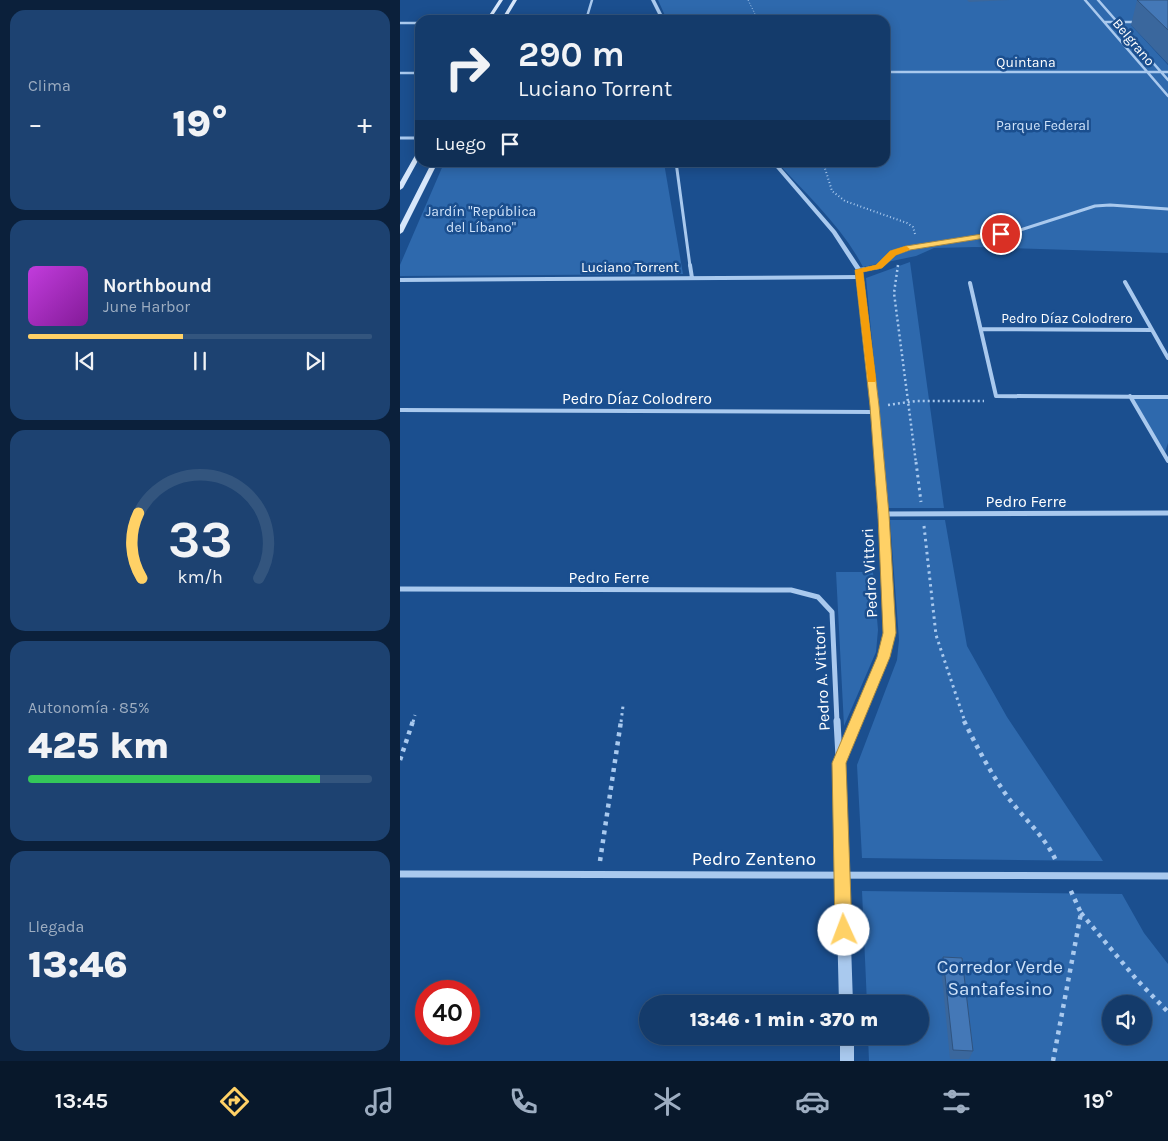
<!DOCTYPE html>
<html lang="es">
<head>
<meta charset="utf-8">
<style>
	:root { --surface:#143b6b; --page:#1d4271; --text:#f1f3f6; --muted:#9dadc1; --line:#33557e; --accent:#ffd166 }
	body { margin:0; font-family:Karla,sans-serif; background:var(--page); color:var(--text); height:100vh; display:flex; flex-direction:column; font-size:19px; white-space:nowrap }
	* { box-sizing:border-box; margin:0 }
	p { font-size:16px; color:var(--muted) }
	.icon { flex:none; width:28px; height:28px; fill:none; stroke:currentColor; stroke-width:2; stroke-linecap:round; stroke-linejoin:round }
	.map { position:relative; flex:1; overflow:hidden }
	.panel { display:flex; flex-direction:column; gap:10px; padding:10px; background:#0b203b; width:400px }
	.panel>* { flex:none }
	.guide { position:absolute; left:15px; top:15px; width:475px; height:152px; border-radius:15px; box-shadow:0 2px 12px #0003,0 0 0 1px var(--line); background:#143b6b; color:var(--text); overflow:hidden }
	.tools { position:absolute; left:702px; top:995px; display:grid; gap:10px }
	.tools a { display:grid; place-items:center; width:50px; height:50px; border-radius:50%; background:var(--surface); box-shadow:0 2px 12px #0003,0 0 0 1px var(--line); font-size:25px }
	.speed { position:absolute; left:15px; top:980px; display:flex; gap:10px; font-size:25px; font-weight:700; text-align:center }
	.speed>* { display:grid; place-content:center; width:65px; height:65px; border-radius:50%; background:var(--surface); box-shadow:0 2px 12px #0003,0 0 0 1px var(--line); line-height:1 }
	.speed .limit { border:8px solid #d22; background:#fff; color:#111 }
	.pin { position:absolute; display:grid; place-items:center; width:42px; height:42px; color:#fff; margin:-21px; border:2px solid #fff; border-radius:50%; box-shadow:0 1px 5px #0007 }
	.me { position:absolute; width:55px; margin:-28px; rotate:358deg; stroke-linejoin:round; filter:drop-shadow(0 0 4px #0008) }
	.turn { display:flex; align-items:center; gap:18px; height:105px; padding:0 20px; font-size:22px }
	.turn .icon { width:65px; height:65px; stroke-width:2.5 }
	.turn b { display:block; font-size:35px; line-height:42px }
	.then { display:flex; align-items:center; height:48px; padding:0 20px; background:#0003; gap:10px; font-size:19px }
	.big { font-size:38px; font-weight:800; line-height:1.1 }
	.panel .widget { flex:1; display:flex; flex-direction:column; justify-content:center; gap:8px; min-width:0; padding:0 18px; border-radius:15px; background:var(--page) }
	.panel .dial { align-items:center; gap:0 }
	.dial svg { height:130px; overflow:visible; fill:none; stroke:var(--line); stroke-width:7; stroke-linecap:round; text-anchor:middle }
	.dial text { fill:var(--text); stroke:none }
	.song { display:flex; align-items:center; gap:15px }
	.cover { width:60px; height:60px; border-radius:8px; background:linear-gradient(135deg,hsl(290 70% 55%),hsl(290 70% 35%)) }
	.played { height:5px; border-radius:2px; background:linear-gradient(90deg,var(--accent) 45%,var(--line) 45%) }
	.keys { display:flex; justify-content:space-around; direction:ltr }
	.heat { display:flex; justify-content:space-between; align-items:center; font-size:28px; direction:ltr }
	.charge { height:8px; border-radius:4px; background:linear-gradient(90deg,#34c759 85%,var(--line) 0) }
	.trip { position:absolute; left:239px; top:995px; width:290px; height:50px; border-radius:25px; background:var(--surface); box-shadow:0 2px 12px #0003,0 0 0 1px var(--line); font-weight:800; line-height:50px; text-align:center }
	.menu { display:flex; height:80px; justify-content:space-around; align-items:center; background:#08182b; color:var(--muted) }
	.menu .icon { width:35px; height:35px }
	.menu .on { color:var(--accent) }
	.menu b { font-size:22px; color:var(--text) }
	main { display:flex; flex:1; min-height:0 }
	.map>svg:first-child { display:block }
	.green { fill:#2e69ad; fill-rule:evenodd }
	.lines { fill:none; stroke-linecap:round; stroke-linejoin:round }
	.path-far4 { stroke:#a9c9ee; stroke-width:1; stroke-dasharray:1 2; stroke-linecap:butt }
	.path-far3 { stroke:#a9c9ee; stroke-width:2; stroke-dasharray:1 2.5; stroke-linecap:butt }
	.path-far2 { stroke:#a9c9ee; stroke-width:2.5; stroke-dasharray:2 3; stroke-linecap:butt }
	.path-far1 { stroke:#a9c9ee; stroke-width:3; stroke-dasharray:2.5 4; stroke-linecap:butt }
	.path { stroke:#a9c9ee; stroke-width:4.5; stroke-dasharray:4 5; stroke-linecap:butt }
	.minor-far4 { stroke:#a9c9ee; stroke-width:2.5 }
	.minor-far3 { stroke:#a9c9ee; stroke-width:3 }
	.minor-far2 { stroke:#a9c9ee; stroke-width:4 }
	.minor-far1 { stroke:#a9c9ee; stroke-width:5 }
	.minor { stroke:#a9c9ee; stroke-width:7 }
	.tertiary { fill:#a9c9ee; fill-rule:evenodd }
	.secondary { fill:#d6e6fa; fill-rule:evenodd }
	.wall { fill:#3a679d }
	.building { fill:#4478b7; stroke:#305480 }
	.route { fill:#ffd166; stroke:#a68842 }
	.slow { fill:#f59e0b }
	.labels { text-anchor:middle; stroke-width:5; stroke-linejoin:round; paint-order:stroke }
	.far-street-label { font-size:14px; fill:#fff; stroke:#1b4f8f }
	.far-park-label { font-size:14px; fill:#cfe3fa; stroke:#1b4f8f }
	.street-label { font-size:16px; fill:#fff; stroke:#1b4f8f }
	.near-street-label { font-size:19px; fill:#fff; stroke:#1b4f8f }
	.near-park-label { font-size:19px; fill:#cfe3fa; stroke:#1b4f8f }
</style>
</head>
<body>
<main>
<section class="panel">
<div class="widget"><p>Clima</p>
<div class="heat"><a>−</a><b class="big">19°</b><a>+</a></div>
</div>
<div class="widget">
<div class="song"><i class="cover"></i><div><b>Northbound</b><p>June Harbor</p></div></div>
<div class="played"></div>
<div class="keys"><svg class="icon" aria-label="previous" viewBox="0 0 24 24"><path d="M18 5L8 12l10 7zM5 5v14"/></svg><svg class="icon" aria-label="pause" viewBox="0 0 24 24"><path d="M8 5v14M16 5v14"/></svg><svg class="icon" aria-label="next" viewBox="0 0 24 24"><path d="M6 5l10 7-10 7zM19 5v14"/></svg></div>
</div>
<div class="widget dial"><svg viewBox="0 0 100 80">
<path d="M14 69A42 42 0 1 1 86 69"/>
<path d="M14 69A42 42 0 0 1 12 29" stroke="#ffd166"/>
<text x="50" y="56" font-size="32" font-weight="700">33</text>
<text x="50" y="72" font-size="11">km/h</text>
</svg></div>
<div class="widget"><p>Autonomía · 85%</p><b class="big">425 km</b><div class="charge"></div></div>
<div class="widget"><p>Llegada</p><b class="big">13:46</b></div>
</section>
<div class="map">
<svg width="768" height="1061" viewBox="0 0 768 1061">
	<rect width="100%" height="100%" fill="#1b4f8f"/>
	<path class="green" d="M258 0H768V25H731L768 65V253L575 247 534 248 516 256 463 267C443 228 407 195 378 163L485 162V20H267Z
		M44 163H264L283 274 0 276V265Z
		M510 262 544 508H488L466 278Z
		M732 397 768 398V443L765 452Z
		M490 520H545L567 646 607 717 703 861 462 858 457 765 497 660 499 640Z
		M436 572H473L478 630 476 652 444 726Z
		M462 891 722 894 744 933 768 964V1061H469L468 1036H520V1004H467ZM711 1004H744V1036H711Z"/>
	<g class="lines">
		<path class="path-far4" d="M348 0 358 20"/>
		<path class="path-far3" d="M423 162 432 191 445 201 507 223 513 227 515 234"/>
		<path class="path-far2" d="M498 265 494 293 516 463
			M488 405 516 401H584"/>
		<path class="path-far1" d="M516 462 521 502
			M524 526 536 635 565 722
			M13 722 15 715
			M221 722 223 706"/>
		<path class="path" d="M564 721C577 747 590 772 607 796 623 818 645 836 656 861
			M0 760 13 721
			M200 861 221 721
			M681 913 737 980 768 1012
			M653 1061 681 913 670 889"/>
		<path class="minor-far4" d="M685 0 768 96
			M698 0 768 80
			M186 20 192 0
			M704 22H736
			M0 23H20
			M485 72H768
			M0 73H20"/>
		<path class="minor-far3" d="M0 138H20
			M276 162 290 266
			M480 266 493 253 508 248 614 232 695 206 710 205 768 209"/>
		<path class="minor-far2" d="M290 265 292 278
			M459 270 479 267 481 265
			M0 280 460 277
			M725 282 768 358
			M570 283 596 396 768 397
			M581 329 752 330
			M730 396 768 461
			M0 410 474 412"/>
		<path class="minor-far1" d="M483 514 768 513
			M0 589 391 590 418 597 432 612 437 722"/>
		<path class="minor" d="M437 721 439 757
			M0 874 768 876"/>
		<path class="tertiary" d="M251 0H255L265 20H261Z
			M371 162H376L436 231 462 270 479 406 495 633 489 657 445 763 453 1004H439L433 763 479 657 485 633 471 406 456 270 432 233Z
			M440 1036H454V1061H440Z"/>
		<path class="secondary" d="M99 0H103L90 20H86Z
			M113 0H117L105 20H101Z
			M20 150V157L3 188 0 190V182L17 152Z
			M32 162H38L3 232 0 234V225Z"/>
	</g>
	<path class="wall" d="M567 0H610L569 2Z
		M737 0H768V64L731 25Z
		M543 957 573 1051 569 1059H550L541 966Z"/>
	<path class="building" d="M737 0H768V30Z
		M543 957 562 958 573 1051 553 1050Z"/>
	<path class="route" d="M601 231 604 232V235L510 250 496 255 482 268 463 272 479 406 489 514 496 633 490 657 446 763 452 930 449 936 444 938 438 936 435 930 432 763 477 657 483 633 478 514 470 406 455 270 476 265 490 251 506 246Z"/>
	<path class="slow" d="M506 246 510 249 509 250 496 255 482 268 463 272 476 380 475 382H468L455 270 476 265 490 251Z"/>
	<g class="labels">
		<g class="far-street-label">
			<text transform="translate(734 42) rotate(50)" y="5">Belgrano</text>
			<text x="626" y="67">Quintana</text>
			<text x="230" y="272">Luciano Torrent</text>
			<text x="667" y="323">Pedro Díaz Colodrero</text>
		</g>
		<g class="far-park-label">
			<text x="643" y="130">Parque Federal</text>
			<text x="81" y="216">Jardín "República<tspan x="81" dy="16">del Líbano"</tspan></text>
		</g>
		<g class="street-label">
			<text x="237" y="404">Pedro Díaz Colodrero</text>
			<text x="626" y="507">Pedro Ferre</text>
			<text transform="translate(469 573) rotate(-93)" y="6">Pedro Vittori</text>
			<text x="209" y="583">Pedro Ferre</text>
			<text transform="translate(421 678) rotate(-93)" y="6">Pedro A. Vittori</text>
		</g>
		<g class="near-street-label">
			<text x="354" y="865">Pedro Zenteno</text>
		</g>
		<g class="near-park-label">
			<text x="600" y="973">Corredor Verde<tspan x="600" dy="22">Santafesino</tspan></text>
		</g>
	</g>
</svg>
<div class="tools">
<a><svg class="icon" aria-label="sound" viewBox="0 0 24 24"><path d="M4 9h4l5-4v14l-5-4H4zM17 9q2 3 0 6"/></svg></a>
</div>
<div class="speed"><div class="limit">40</div></div>
<div class="pin" style="left:601px;top:234px;background:#d93025"><svg class="icon" aria-label="arrive" viewBox="0 0 24 24"><path d="M6 21V4h12l-3 4 3 4H6"/></svg></div>
<svg class="me" style="left:444px;top:930px" viewBox="-20 -20 40 40"><circle r="19" fill="#fff"/><path d="M0-13L10 11 0 6-10 11z" fill="#ffd166"/></svg>
<div class="trip">13:46 · 1 min · 370 m</div>
<div class="guide">
<div class="turn"><svg class="icon" aria-label="right" viewBox="0 0 24 24"><path d="M7 20v-9h11M14 6l5 5-5 5"/></svg><div><b>290 m</b>Luciano Torrent</div></div>
<div class="then">Luego<svg class="icon" aria-label="arrive" viewBox="0 0 24 24"><path d="M6 21V4h12l-3 4 3 4H6"/></svg></div>
</div>
</div>
</main>
<nav class="menu">
<b>13:45</b>
<svg class="icon on" aria-label="directions" viewBox="0 0 24 24"><path d="M12 3l9 9-9 9-9-9zM9 14v-3h6M13 9l2 2-2 2"/></svg>
<svg class="icon" aria-label="music" viewBox="0 0 24 24"><path d="M9 18V5l10-2v13"/><circle cx="6" cy="18" r="3"/><circle cx="16" cy="16" r="3"/></svg>
<svg class="icon" aria-label="phone" viewBox="0 0 24 24"><path d="M5 4h4l2 5-3 2q2 4 5 5l2-3 5 2v4C11 20 4 13 5 4z"/></svg>
<svg class="icon" aria-label="climate" viewBox="0 0 24 24"><path d="M12 3v18M4 7l16 10M4 17L20 7"/></svg>
<svg class="icon" aria-label="car" viewBox="0 0 24 24"><path d="M5 17H2v-5l4-1 3-4h7l3 4 3 1v5h-3M9 17h6M6 11h13"/><circle cx="7" cy="17" r="2"/><circle cx="17" cy="17" r="2"/></svg>
<svg class="icon" aria-label="filters" viewBox="0 0 24 24"><path d="M4 7h16M4 17h16"/><circle cx="9" cy="7" r="2"/><circle cx="15" cy="17" r="2"/></svg>
<b>19°</b>
</nav>
</body>
</html>
